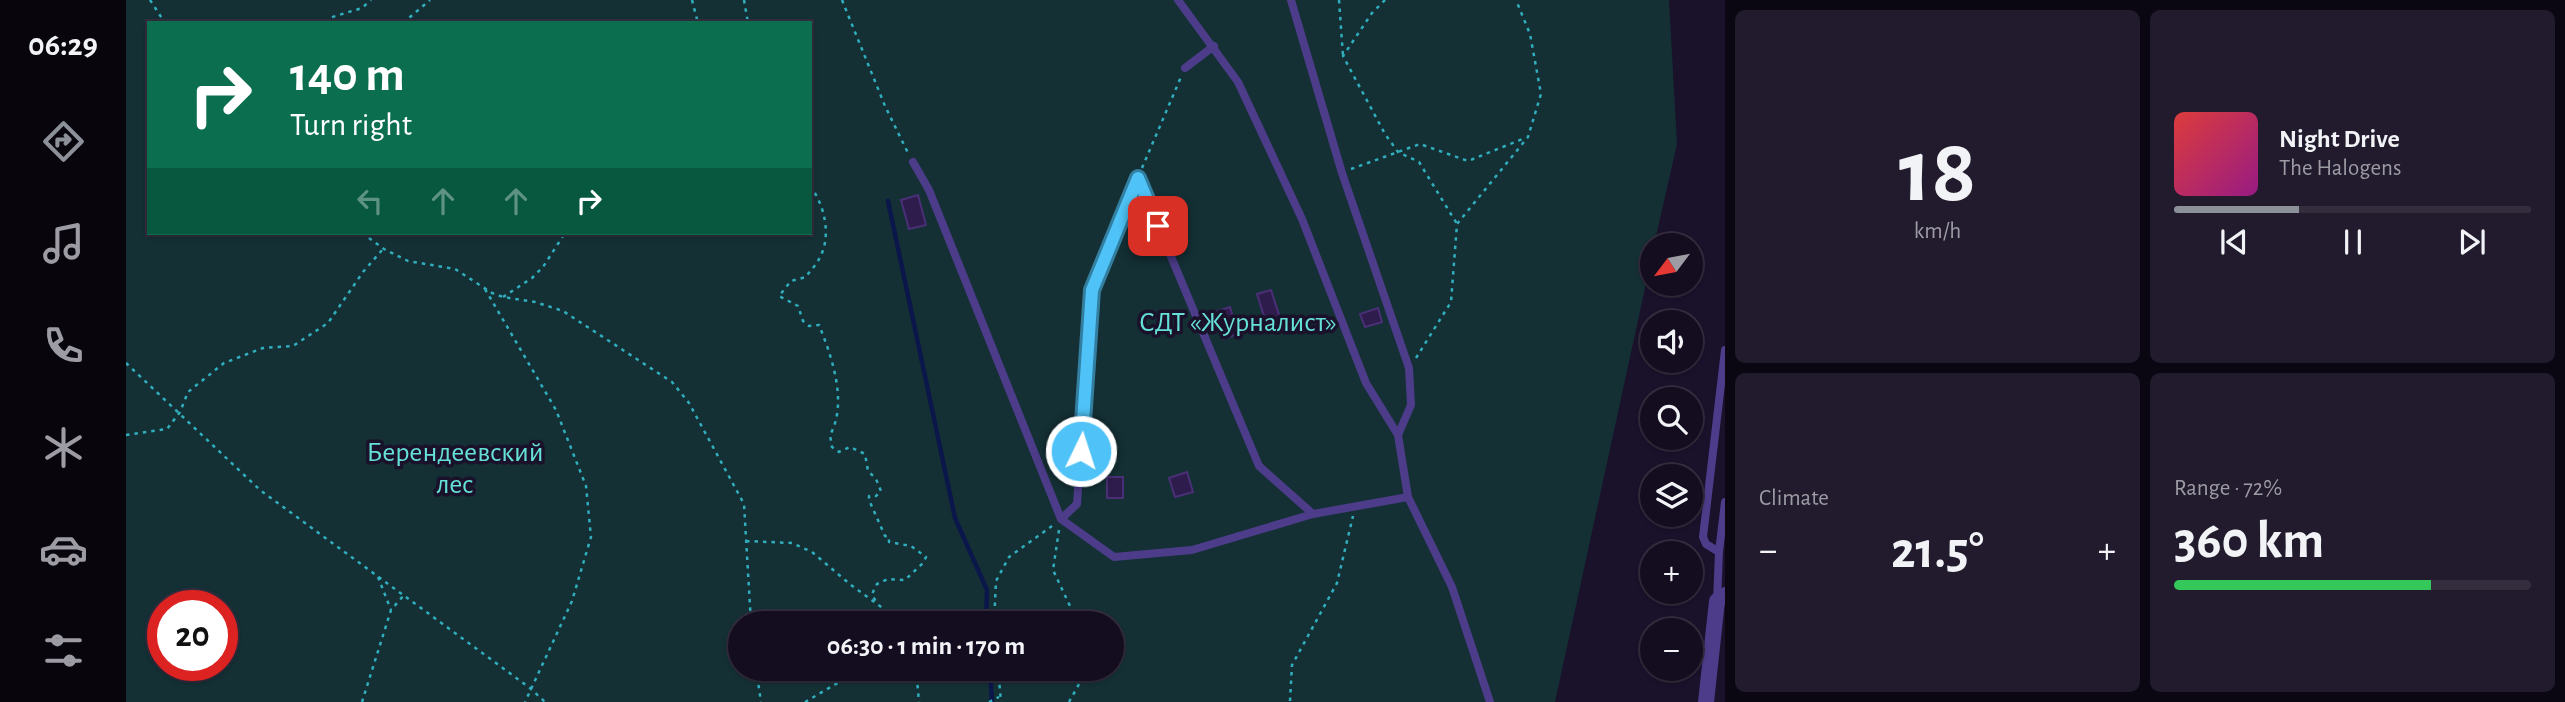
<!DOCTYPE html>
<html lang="en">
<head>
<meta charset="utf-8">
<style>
	:root { --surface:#140d20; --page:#211b2d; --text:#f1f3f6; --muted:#9d9ca5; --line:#332d3e; --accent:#8c9099 }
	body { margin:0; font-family:"Alegreya Sans",sans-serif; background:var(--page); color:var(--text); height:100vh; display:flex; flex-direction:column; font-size:26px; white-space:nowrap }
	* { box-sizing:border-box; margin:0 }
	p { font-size:23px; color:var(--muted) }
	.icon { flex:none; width:38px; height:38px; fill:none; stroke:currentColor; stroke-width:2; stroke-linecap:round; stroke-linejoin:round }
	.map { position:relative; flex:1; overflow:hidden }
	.side { display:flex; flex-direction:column; gap:10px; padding:10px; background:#0b0712; width:840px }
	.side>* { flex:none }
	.banner { position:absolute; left:21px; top:21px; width:665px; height:214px; border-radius:0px; box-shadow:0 2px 5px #0004,0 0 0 2px var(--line); background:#0b6e4f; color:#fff; overflow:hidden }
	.needle { width:46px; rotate:238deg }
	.buttons { position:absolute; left:1514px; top:233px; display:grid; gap:14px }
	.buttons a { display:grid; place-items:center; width:63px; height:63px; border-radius:50%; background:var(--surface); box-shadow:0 2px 5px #0004,0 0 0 2px var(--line); font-size:35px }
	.speed { position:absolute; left:21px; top:590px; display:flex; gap:14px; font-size:35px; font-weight:700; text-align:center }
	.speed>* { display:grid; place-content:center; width:91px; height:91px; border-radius:50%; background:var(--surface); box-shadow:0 2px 5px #0004,0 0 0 2px var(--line); line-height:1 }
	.speed .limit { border:10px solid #d22; background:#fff; color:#111 }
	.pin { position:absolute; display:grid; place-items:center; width:60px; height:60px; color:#fff; margin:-30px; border-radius:14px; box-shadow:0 4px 10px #0006 }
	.me { position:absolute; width:77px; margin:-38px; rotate:4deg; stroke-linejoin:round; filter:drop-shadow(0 0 5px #0008) }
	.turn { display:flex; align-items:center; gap:24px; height:147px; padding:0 28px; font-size:32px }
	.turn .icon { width:91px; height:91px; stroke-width:2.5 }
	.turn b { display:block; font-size:49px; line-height:60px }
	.lanes { display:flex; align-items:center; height:66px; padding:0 28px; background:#0003; justify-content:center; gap:35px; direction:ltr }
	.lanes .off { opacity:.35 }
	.big { font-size:52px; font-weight:600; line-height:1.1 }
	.side .tile { flex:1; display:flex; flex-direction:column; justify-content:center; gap:10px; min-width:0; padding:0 24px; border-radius:10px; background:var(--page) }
	.side .dial { align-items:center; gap:0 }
	.dial b { font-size:91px; line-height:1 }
	.song { display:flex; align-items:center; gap:21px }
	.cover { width:84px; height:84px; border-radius:10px; background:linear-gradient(135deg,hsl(0 70% 55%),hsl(310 70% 35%)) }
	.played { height:7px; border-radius:4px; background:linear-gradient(90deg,var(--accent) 35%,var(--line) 35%) }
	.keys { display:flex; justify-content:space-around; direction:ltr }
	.heat { display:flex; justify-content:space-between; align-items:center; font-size:38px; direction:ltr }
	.charge { height:10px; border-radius:5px; background:linear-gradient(90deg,#34c759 72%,var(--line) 0) }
	.side .tiles { flex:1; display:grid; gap:10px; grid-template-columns:repeat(2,1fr) }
	.trip { position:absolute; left:602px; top:611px; width:396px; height:70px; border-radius:35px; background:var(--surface); box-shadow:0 2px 5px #0004,0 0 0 2px var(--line); font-weight:600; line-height:70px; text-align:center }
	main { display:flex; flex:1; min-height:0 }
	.dock { display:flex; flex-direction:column; width:126px; justify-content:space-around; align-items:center; background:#08050d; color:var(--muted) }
	.dock .icon { width:49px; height:49px }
	.dock .active { color:var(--accent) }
	.dock b { font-size:32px; color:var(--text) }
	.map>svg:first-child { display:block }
	.green { fill:#143035; fill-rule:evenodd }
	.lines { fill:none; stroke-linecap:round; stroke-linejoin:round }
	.stream { stroke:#0b174a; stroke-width:4.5 }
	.building { fill:#2e1d4c; stroke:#4a2f77; stroke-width:2 }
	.path { stroke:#31aebd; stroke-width:2.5; stroke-dasharray:3.5 5; stroke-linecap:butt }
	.service { stroke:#4c3c89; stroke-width:8 }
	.minor { stroke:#4c3c89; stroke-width:16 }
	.route-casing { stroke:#337fa1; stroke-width:18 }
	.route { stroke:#4fc3f7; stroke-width:12 }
	.labels { text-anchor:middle; stroke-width:7; stroke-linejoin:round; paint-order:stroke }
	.park-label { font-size:28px; fill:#65e0d6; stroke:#1a112b }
</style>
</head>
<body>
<main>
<nav class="dock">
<b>06:29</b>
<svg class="icon active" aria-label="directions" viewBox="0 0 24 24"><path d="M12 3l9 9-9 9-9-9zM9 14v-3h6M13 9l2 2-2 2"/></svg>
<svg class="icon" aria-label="music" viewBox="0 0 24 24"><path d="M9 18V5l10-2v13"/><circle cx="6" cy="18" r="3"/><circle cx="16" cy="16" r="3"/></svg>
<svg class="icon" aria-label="phone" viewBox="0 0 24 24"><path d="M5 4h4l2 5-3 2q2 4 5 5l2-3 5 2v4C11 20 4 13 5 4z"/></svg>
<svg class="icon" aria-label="climate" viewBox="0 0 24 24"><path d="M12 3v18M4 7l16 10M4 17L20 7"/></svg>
<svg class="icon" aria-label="car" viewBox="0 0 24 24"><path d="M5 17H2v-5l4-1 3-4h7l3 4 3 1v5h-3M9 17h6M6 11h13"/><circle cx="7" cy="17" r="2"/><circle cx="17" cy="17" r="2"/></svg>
<svg class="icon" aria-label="filters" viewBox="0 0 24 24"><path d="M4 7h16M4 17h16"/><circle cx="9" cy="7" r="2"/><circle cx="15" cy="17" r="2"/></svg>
</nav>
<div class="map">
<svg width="1599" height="702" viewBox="0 0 1599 702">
	<rect width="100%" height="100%" fill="#1a112b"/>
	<path class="green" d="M0 0H1543L1551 144 1528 245H1526V256L1429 702H0ZM23 23H684V233H23ZM37 606H96V665H37ZM614 623H985V668H614Z"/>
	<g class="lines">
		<path class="stream" d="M762 201 829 518 861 590 860 623
			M864 668 866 702"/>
	</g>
	<path class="building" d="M792 195 800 225 783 229 775 200Z
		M1145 290 1154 318 1140 323 1131 294Z
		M1104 307 1112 334 1097 339 1089 312Z
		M1252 308 1256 322 1239 327 1234 314Z
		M1061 472 1067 492 1049 497 1043 478Z
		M981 477H997V498H981Z"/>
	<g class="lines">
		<path class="path" d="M24 0 39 23
			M566 0 572 23
			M618 0 622 23
			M716 0 759 106 782 153
			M1213 0 1217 56
			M1259 0 1246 13 1217 56 1259 134 1272 152 1293 162 1331 224
			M201 23 203 18 236 8 245 0
			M277 23 304 0
			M1016 168 1055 77
			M1225 169 1294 144 1342 161 1399 138
			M684 186C699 205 706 237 693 259 690 266 684 270 680 277L665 281 653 296 672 306 677 321 683 326 693 325C706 357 722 403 704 435L706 447 713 452 724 447 739 454 742 471 750 479 755 491 750 496H743V500L759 536 763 537V542L785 546 800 557 797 563 779 580 762 579 751 584 746 594 751 604
			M236 233 258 249 282 261 329 269 366 293 377 297 409 302 437 311 546 382 563 403 618 504 625 623
			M359 289 430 410 460 486 465 537 446 601 399 702
			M377 297 406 278 417 267 439 233
			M1290 358 1325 302 1331 224 1402 137 1415 94 1404 34 1390 0
			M0 363 134 490 404 688 419 702
			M0 435 41 429 54 412 62 392 98 363 137 348 167 346 202 323 237 272 257 249
			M933 530 927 570 952 623
			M620 541 666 543 686 552 725 585 777 623
			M252 577 265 610
			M868 623 870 581 883 557 926 526
			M630 668 635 702
			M676 668 689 674 722 677 732 668
			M790 668 793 702
			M872 668 875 702
			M1164 701 1166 665 1211 583 1227 516
			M236 702 265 610 278 595
			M679 702 722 677
			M863 702 873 697
			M943 702 962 668"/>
		<path class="service" d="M1052 0 1112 82 1176 219 1240 383 1272 435 1282 497 1326 587 1364 702
			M1165 0 1216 173 1283 368 1285 405 1272 435
			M1059 68 1088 46
			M787 162 803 190 935 519
			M1012 178 966 291 951 504 935 519 988 557 1066 550 1187 514 1282 497
			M1012 178 1133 466 1187 514
			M1593 552 1580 544 1577 537 1599 350
			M1591 601 1593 552 1599 502"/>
		<path class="minor" d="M1580 702 1591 601 1599 595"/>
	</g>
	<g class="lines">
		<g class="route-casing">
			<path id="route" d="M955 451 966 290 1012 178 1032 226"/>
		</g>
		<use href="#route" class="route"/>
	</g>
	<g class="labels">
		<g class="park-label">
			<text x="1112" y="331">СДТ «Журналист»</text>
			<text x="329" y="461">Берендеевский<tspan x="329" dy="32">лес</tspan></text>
		</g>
	</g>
</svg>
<div class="buttons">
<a><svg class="needle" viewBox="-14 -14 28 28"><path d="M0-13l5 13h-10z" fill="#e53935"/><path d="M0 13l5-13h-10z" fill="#9d9ca5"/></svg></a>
<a><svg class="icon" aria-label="sound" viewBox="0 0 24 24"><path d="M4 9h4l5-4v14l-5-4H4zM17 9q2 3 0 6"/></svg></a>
<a><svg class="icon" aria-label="search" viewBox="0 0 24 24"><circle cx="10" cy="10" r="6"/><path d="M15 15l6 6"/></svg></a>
<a><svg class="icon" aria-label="layers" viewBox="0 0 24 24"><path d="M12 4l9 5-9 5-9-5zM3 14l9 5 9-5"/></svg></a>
<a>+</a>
<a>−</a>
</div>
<div class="speed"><div class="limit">20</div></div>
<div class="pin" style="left:1032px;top:226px;background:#d93025"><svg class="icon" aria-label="arrive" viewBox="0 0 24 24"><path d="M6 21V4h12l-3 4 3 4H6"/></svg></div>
<svg class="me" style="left:955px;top:451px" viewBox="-20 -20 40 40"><circle r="17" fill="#4fc3f7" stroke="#fff" stroke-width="3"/><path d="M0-11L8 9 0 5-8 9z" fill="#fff"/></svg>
<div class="trip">06:30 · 1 min · 170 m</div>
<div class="banner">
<div class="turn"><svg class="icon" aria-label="right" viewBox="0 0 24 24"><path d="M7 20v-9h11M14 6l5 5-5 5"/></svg><div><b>140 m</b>Turn right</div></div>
<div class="lanes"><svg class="icon off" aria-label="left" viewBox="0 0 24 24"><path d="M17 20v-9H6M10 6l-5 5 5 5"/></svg><svg class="icon off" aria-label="ahead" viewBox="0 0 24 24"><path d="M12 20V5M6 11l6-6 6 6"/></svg><svg class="icon off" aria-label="ahead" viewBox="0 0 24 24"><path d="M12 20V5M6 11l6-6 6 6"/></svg><svg class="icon" aria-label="right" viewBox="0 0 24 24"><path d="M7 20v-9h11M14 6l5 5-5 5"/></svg></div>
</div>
</div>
<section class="side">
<div class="tiles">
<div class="tile dial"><b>18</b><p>km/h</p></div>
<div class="tile">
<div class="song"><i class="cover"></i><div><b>Night Drive</b><p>The Halogens</p></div></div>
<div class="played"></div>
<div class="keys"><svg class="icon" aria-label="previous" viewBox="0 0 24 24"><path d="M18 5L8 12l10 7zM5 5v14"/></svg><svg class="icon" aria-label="pause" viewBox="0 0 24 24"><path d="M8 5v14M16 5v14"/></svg><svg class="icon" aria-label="next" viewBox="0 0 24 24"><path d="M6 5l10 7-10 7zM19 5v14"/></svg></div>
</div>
<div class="tile"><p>Climate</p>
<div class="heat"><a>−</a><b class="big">21.5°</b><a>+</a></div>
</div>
<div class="tile"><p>Range · 72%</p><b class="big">360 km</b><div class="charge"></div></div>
</div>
</section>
</main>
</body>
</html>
